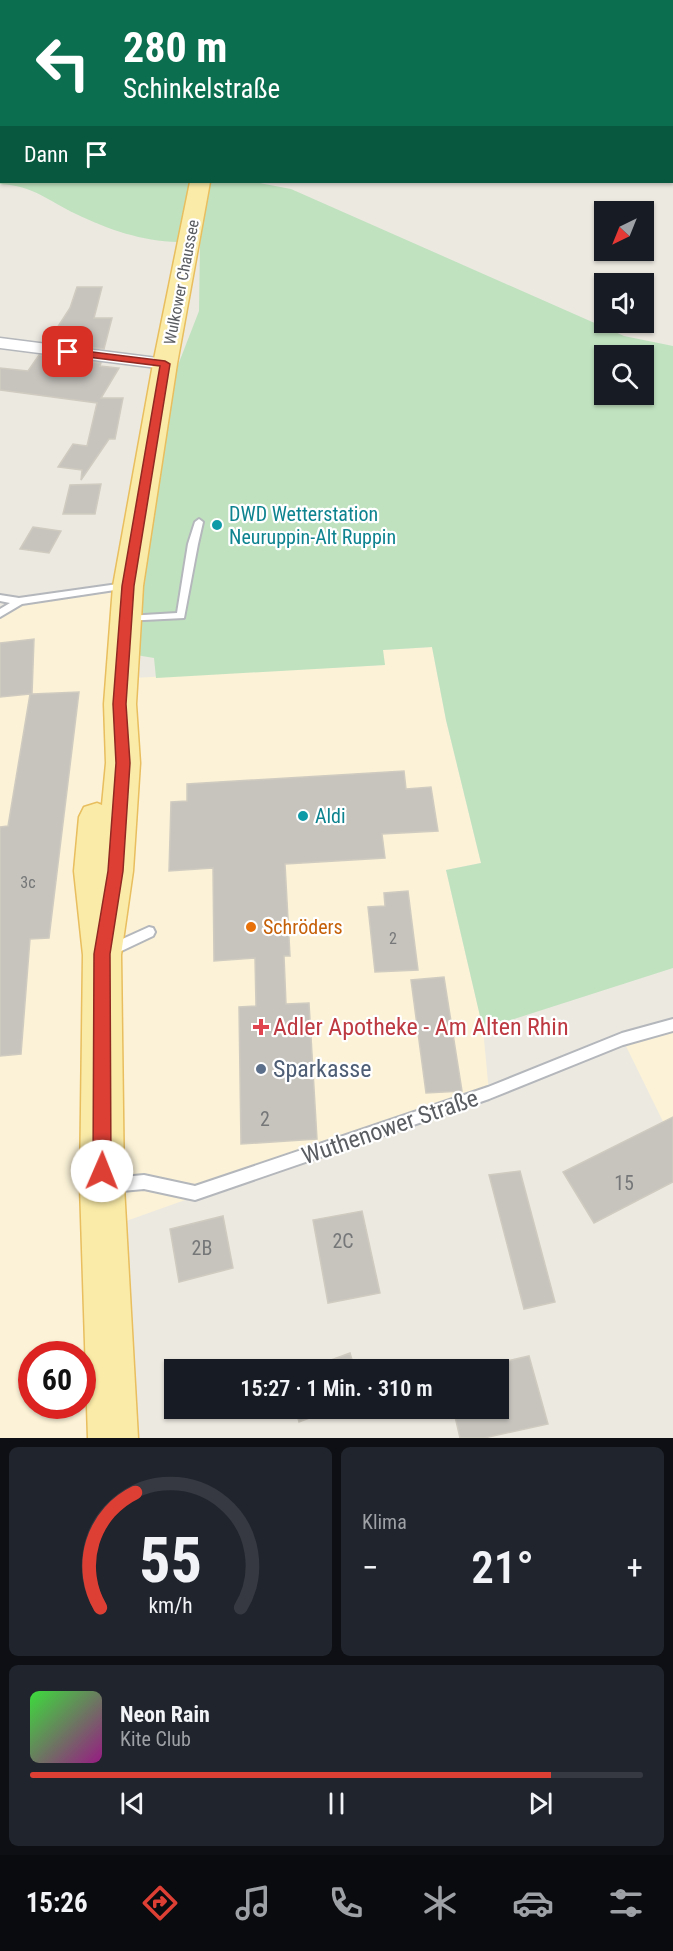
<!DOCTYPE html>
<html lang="de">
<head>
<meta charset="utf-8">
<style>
	:root { --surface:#171b24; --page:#20242c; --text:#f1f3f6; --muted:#9ea1a6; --line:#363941; --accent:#de3f35 }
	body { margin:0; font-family:"Roboto Condensed",sans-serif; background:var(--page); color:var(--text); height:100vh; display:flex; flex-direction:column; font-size:22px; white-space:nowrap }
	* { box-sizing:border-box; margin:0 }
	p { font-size:20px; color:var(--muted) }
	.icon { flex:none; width:33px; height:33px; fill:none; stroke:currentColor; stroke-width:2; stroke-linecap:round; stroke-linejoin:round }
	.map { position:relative; height:1438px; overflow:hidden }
	.side { display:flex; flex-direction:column; gap:9px; padding:9px; background:#0d0f14; flex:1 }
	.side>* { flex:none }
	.hud { position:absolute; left:0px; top:0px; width:674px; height:183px; box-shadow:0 2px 4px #0004; background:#0b6e4f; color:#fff; overflow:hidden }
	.needle { width:39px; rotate:223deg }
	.tools { position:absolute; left:594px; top:201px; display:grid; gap:12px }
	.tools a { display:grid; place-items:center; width:60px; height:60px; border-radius:0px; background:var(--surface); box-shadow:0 2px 4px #0004; font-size:30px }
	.speed { position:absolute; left:18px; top:1341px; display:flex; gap:12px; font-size:30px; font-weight:700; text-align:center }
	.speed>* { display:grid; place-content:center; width:78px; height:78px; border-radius:50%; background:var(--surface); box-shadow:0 2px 4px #0004; line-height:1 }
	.speed .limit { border:9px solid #d22; background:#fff; color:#111 }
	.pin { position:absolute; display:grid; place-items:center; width:51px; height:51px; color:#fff; margin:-26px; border-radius:12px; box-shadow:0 3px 9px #0006 }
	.me { position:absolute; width:66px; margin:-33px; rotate:1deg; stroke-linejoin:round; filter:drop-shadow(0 0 4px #0008) }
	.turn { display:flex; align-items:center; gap:21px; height:126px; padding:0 24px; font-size:27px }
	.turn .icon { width:78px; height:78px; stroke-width:2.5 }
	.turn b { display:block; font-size:42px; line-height:51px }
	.then { display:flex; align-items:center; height:57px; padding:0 24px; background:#0003; gap:12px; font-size:22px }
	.big { font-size:45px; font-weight:600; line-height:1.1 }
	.side .tile { flex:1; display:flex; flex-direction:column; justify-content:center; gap:9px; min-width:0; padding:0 21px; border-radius:9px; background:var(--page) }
	.side .dial { align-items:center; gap:0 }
	.dial svg { height:156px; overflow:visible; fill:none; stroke:var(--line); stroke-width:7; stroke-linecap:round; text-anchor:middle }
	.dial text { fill:var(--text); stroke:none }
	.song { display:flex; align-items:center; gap:18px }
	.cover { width:72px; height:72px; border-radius:9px; background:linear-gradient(135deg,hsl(120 70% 55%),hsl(310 70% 35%)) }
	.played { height:6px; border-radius:3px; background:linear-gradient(90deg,var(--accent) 85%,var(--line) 85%) }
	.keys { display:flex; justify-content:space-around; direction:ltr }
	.heat { display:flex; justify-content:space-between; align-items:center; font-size:33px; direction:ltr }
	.side .tiles { flex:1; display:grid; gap:9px; grid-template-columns:1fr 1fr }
	.tile:last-child { grid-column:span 2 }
	.trip { position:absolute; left:164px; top:1359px; width:345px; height:60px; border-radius:0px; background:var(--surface); box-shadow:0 2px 4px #0004; font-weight:600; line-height:60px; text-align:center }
	.tabs { display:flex; height:96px; justify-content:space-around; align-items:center; background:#090b0e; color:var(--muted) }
	.tabs .icon { width:42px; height:42px }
	.tabs .on { color:var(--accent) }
	.tabs b { font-size:27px; color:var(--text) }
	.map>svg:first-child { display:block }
	.commercial { fill:#fbf2d7; fill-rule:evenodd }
	.green { fill:#c0e2bf; fill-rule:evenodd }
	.building { fill:#c7c4be; stroke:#d0cbc0; stroke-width:1.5 }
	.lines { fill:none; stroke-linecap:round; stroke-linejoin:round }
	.service-casing { stroke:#b4b7bb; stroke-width:4 }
	.minor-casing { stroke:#b4b7bb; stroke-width:3 }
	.primary-casing { stroke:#e8be5e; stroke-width:3 }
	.service { fill:#fff; fill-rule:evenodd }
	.minor { fill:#fff; fill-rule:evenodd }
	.primary { fill:#faeba8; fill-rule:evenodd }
	.rail { stroke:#b0b1b1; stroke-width:2; stroke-dasharray:1 4; stroke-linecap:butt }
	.route { fill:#de3f35; stroke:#902922; stroke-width:1.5 }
	.culture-dot { fill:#0f9aa8; stroke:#fff; stroke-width:2 }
	.food-dot { fill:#e8710a; stroke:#fff; stroke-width:2 }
	.health-dot { fill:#e0444e; stroke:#fff; stroke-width:2 }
	.service-dot { fill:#5c6f8a; stroke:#fff; stroke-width:2 }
	.labels { text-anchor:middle; stroke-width:4.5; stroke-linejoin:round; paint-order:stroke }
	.far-street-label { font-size:16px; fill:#5a5d61; stroke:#fff }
	.number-label { font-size:16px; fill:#757778 }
	.culture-label { font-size:20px; fill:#0d838f; stroke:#fff; text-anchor:start }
	.food-label { font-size:20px; fill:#c56008; stroke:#fff; text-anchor:start }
	.near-number-label { font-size:20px; fill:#757778 }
	.near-health-label { font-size:24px; fill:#be3a42; stroke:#fff; text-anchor:start }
	.near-service-label { font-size:24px; fill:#4e5e75; stroke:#fff; text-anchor:start }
	.near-street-label { font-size:24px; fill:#5a5d61; stroke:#fff }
</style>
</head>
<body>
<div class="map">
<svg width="673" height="1438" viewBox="0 0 673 1438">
	<rect width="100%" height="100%" fill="#ece9e1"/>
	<path class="commercial" d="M142 590 132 678 384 665 383 650 432 647 446 720 481 863 446 870 483 1029 489 1092 101 1230 113 1438H0V614L19 601ZM32 1354H82V1406H32Z
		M673 1027V1142L624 1042Z"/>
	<path class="green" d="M0 163 2 182H193L178 242C141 241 110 230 76 214 47 200 34 186 0 184Z
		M210 182H254L291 189 624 336 673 346V968L483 1029 446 870 481 863 446 720 432 647 383 650 385 665 156 678 154 658 136 655 151 498 178 365 199 311 200 243ZM604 356H644V394H604Z"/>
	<path class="building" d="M77 287H102L94 318H112L104 349 48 342 70 308Z
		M39 355 101 363 100 366 119 368 101 398H123L115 439H109L81 480 82 470 58 467 73 444 87 446 97 403 0 390V368L28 371Z
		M101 484 95 514H63L70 485Z
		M33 527 61 531 49 553 20 549Z
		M34 639 32 694 79 692 49 938 30 939 21 1054 0 1056V827L8 826 30 694 0 697V643Z
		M404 771 406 789 431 787 438 831 382 834 385 858 285 864 290 956H284L286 1004 309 1003 317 1139 241 1144 239 1007 256 1006 255 958 214 961 213 868 169 871 171 802 187 801V784Z
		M408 891 418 970 375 972 368 907 385 906 384 893Z
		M444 977 462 1091 426 1093 411 980Z
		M673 1117V1182L594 1223 563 1172Z
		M520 1171 555 1302 524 1309 489 1175Z
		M362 1211 380 1293 328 1303 313 1220Z
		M223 1216 233 1268 179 1282 170 1229Z
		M350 1353 355 1370H304Z
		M529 1356 548 1424 484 1438H460L453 1408H498V1370H466Z
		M295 1408H335L299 1422Z"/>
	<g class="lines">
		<g class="service-casing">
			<path id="service" d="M0 0 7 2H2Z
				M199 519 203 522 198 544 184 618 124 621 122 619 127 616 177 613 188 544 195 522Z
				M125 583 130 586 128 588 22 604 0 617V609L10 603 0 601V595L19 598Z
				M149 927 153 928 155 932 153 936 115 954 111 955 107 954 105 950 107 946Z
				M673 1019V1031L623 1045 489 1099 195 1200 144 1189 111 1192 106 1190 104 1185 106 1180 111 1178 144 1175 195 1186 488 1087 622 1033Z"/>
		</g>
		<g class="minor-casing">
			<path id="minor" d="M298 0H315L316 2H299Z
				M491 0H503L490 2Z
				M0 338 165 359 173 364 165 369 0 348Z"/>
		</g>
		<g class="primary-casing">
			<path id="primary" d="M166 0H182V2H167Z
				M190 182H210L177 364 143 586 136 704 140 763 133 871 121 955 124 1186 138 1438H88L80 1186 83 955 74 871 79 817 84 807 97 803 102 805 106 763 104 704 113 586 153 364Z"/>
		</g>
		<use href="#service" class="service"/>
		<use href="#minor" class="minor"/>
		<use href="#primary" class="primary"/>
		<path class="rail" d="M62 0 67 2"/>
	</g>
	<path class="route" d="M68 349 165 361 170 364 134 586 126 704 130 763 123 871 110 954 111 1171 109 1177 102 1180 96 1177 93 1171 94 954 108 871 116 763 113 704 122 586 160 366 64 354V350Z"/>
	<g class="culture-dot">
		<circle cx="217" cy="525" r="6"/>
		<circle cx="303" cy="816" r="6"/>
	</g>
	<circle class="food-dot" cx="251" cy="927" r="6"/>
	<path class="health-dot" d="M258 1018h6v6h6v6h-6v6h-6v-6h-6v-6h6z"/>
	<circle class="service-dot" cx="261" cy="1069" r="6"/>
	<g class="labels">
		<g class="far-street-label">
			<text transform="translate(181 282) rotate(-79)" y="6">Wulkower Chaussee</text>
		</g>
		<g class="number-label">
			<text x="28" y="888">3c</text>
			<text x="393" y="944">2</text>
		</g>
		<g class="culture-label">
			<text x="229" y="521">DWD Wetterstation<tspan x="229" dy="23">Neuruppin-Alt Ruppin</tspan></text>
			<text x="315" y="823">Aldi</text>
		</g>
		<g class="food-label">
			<text x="263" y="934">Schröders</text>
		</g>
		<g class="near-number-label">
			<text x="265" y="1126">2</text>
			<text x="624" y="1190">15</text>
			<text x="343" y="1248">2C</text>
			<text x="202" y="1255">2B</text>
		</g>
		<g class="near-health-label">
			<text x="273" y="1035">Adler Apotheke - Am Alten Rhin</text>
		</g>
		<g class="near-service-label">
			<text x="273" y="1077">Sparkasse</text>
		</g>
		<g class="near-street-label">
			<text transform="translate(390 1127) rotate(-19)" y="8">Wuthenower Straße</text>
		</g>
	</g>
</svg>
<div class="tools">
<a><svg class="needle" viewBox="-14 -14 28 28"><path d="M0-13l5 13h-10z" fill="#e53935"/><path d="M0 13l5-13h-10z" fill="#9ea1a6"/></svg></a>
<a><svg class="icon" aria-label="sound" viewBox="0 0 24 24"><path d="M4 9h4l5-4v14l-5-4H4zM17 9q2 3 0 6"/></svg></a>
<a><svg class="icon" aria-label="search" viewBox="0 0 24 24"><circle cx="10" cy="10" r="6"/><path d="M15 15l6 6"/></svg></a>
</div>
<div class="speed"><div class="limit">60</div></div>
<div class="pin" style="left:68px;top:352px;background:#d93025"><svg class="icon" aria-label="arrive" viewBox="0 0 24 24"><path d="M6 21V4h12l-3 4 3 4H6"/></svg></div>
<svg class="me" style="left:102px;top:1171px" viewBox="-20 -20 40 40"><circle r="19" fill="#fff"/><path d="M0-13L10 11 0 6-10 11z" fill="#de3f35"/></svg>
<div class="trip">15:27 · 1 Min. · 310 m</div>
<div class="hud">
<div class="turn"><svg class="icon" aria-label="left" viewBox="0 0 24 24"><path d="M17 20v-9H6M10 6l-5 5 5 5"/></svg><div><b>280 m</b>Schinkelstraße</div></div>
<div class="then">Dann<svg class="icon" aria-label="arrive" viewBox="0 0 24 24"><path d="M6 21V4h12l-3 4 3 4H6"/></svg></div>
</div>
</div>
<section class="side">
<div class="tiles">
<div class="tile dial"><svg viewBox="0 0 100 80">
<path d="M14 69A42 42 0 1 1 86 69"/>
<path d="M14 69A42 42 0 0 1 32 10" stroke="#de3f35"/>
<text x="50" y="56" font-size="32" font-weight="700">55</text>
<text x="50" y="72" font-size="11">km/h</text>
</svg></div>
<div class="tile"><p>Klima</p>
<div class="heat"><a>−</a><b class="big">21°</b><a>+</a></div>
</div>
<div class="tile">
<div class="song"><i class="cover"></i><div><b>Neon Rain</b><p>Kite Club</p></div></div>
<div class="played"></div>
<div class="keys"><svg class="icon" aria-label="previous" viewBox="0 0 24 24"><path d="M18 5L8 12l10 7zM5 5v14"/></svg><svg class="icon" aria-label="pause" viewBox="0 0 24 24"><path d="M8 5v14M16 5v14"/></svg><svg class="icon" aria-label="next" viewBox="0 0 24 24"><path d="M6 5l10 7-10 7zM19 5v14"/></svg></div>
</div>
</div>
</section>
<nav class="tabs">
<b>15:26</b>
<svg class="icon on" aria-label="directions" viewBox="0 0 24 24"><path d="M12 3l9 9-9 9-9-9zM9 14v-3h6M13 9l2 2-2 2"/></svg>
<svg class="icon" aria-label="music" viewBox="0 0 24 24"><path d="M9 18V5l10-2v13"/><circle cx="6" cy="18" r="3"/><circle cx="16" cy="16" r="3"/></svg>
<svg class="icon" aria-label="phone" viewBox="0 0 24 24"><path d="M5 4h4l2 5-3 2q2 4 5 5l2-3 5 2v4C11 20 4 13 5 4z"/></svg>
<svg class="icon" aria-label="climate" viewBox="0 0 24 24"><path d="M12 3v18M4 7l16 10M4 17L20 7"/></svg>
<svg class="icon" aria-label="car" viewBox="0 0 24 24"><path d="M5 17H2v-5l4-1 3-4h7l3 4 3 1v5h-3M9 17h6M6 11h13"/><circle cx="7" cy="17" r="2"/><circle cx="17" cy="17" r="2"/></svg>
<svg class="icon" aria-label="filters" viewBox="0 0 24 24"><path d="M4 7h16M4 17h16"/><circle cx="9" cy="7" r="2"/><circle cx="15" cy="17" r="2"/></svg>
</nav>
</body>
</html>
